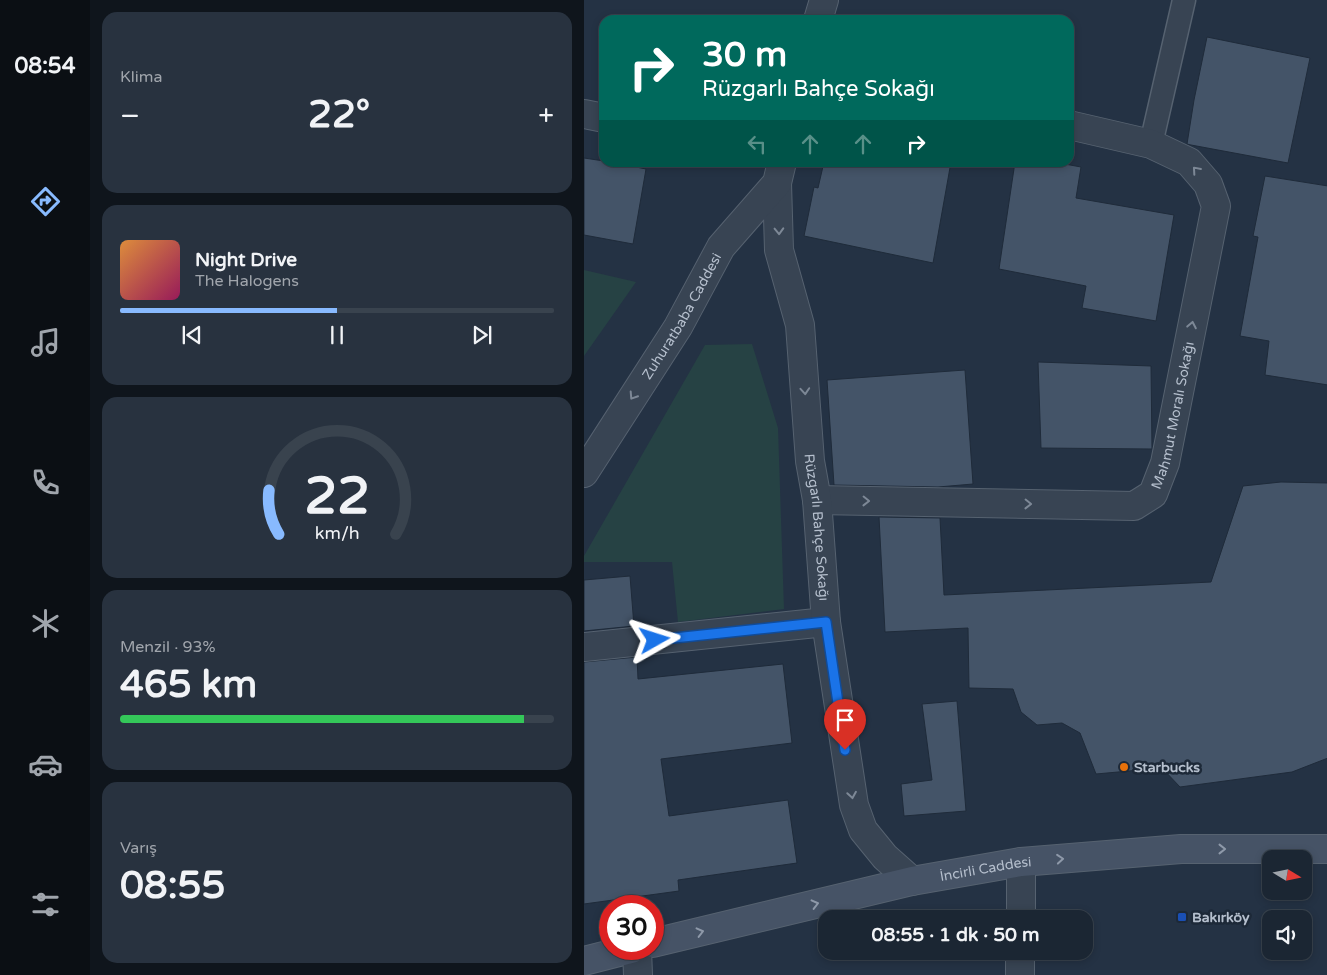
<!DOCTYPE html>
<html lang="tr">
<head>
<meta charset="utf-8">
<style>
	:root { --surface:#1b2633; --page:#28323f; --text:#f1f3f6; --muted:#a0a5ac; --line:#39434e; --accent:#88baff }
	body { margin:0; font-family:"Varela Round",sans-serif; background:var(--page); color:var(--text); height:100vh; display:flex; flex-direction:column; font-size:19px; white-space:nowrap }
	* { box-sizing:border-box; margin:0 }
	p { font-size:16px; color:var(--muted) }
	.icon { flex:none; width:28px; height:28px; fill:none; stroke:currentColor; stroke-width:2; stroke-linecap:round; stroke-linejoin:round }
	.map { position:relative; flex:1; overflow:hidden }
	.sheet { display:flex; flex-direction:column; gap:12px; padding:12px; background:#0f151c; width:494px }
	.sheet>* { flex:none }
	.top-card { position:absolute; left:15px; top:15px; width:475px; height:152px; border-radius:15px; box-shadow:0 2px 8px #0003,0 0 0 1px var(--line); background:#00695c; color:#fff; overflow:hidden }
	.needle { width:32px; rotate:100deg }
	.tools { position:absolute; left:678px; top:850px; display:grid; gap:10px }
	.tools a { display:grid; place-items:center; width:50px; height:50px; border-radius:10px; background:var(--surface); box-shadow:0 2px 8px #0003,0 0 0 1px var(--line); font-size:25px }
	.speed { position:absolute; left:15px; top:895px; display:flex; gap:10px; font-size:25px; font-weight:700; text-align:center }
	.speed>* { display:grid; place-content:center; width:65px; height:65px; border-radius:50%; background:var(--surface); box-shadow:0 2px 8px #0003,0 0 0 1px var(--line); line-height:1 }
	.speed .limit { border:8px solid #d22; background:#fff; color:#111 }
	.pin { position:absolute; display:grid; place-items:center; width:42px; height:42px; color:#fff; margin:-51px -21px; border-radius:50% 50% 50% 0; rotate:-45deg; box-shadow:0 0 5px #0007 }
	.pin .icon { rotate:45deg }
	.me { position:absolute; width:55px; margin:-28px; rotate:84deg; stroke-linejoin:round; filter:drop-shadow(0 0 4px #0008) }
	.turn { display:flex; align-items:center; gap:18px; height:105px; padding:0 20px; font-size:22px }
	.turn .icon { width:65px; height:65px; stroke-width:2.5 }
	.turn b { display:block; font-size:35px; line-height:42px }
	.lanes { display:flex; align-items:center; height:48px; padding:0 20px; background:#0003; justify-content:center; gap:25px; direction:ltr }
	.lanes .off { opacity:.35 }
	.big { font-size:38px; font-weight:800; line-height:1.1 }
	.sheet .card { flex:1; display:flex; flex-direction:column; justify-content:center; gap:8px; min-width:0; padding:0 18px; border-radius:15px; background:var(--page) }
	.sheet .dial { align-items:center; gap:0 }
	.dial svg { height:130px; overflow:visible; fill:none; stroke:var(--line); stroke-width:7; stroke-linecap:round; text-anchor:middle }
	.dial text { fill:var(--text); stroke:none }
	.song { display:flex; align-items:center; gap:15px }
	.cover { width:60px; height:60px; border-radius:8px; background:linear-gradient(135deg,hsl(30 70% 55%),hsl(330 70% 35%)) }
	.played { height:5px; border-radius:2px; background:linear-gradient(90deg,var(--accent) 50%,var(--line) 50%) }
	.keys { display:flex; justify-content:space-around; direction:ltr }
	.heat { display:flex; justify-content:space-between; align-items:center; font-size:28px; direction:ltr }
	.charge { height:8px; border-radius:4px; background:linear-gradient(90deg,#34c759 93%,var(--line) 0) }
	.trip { position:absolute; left:234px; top:910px; width:275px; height:50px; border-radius:15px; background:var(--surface); box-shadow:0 2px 8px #0003,0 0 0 1px var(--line); font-weight:800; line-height:50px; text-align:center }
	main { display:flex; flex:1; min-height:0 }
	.dock { display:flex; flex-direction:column; width:90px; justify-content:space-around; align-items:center; background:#0b0f14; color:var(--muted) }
	.dock .icon { width:35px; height:35px }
	.dock .active { color:var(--accent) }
	.dock b { font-size:22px; color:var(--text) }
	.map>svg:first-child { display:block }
	.green { fill:#264244 }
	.building { fill:#445468; stroke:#1f2b3a }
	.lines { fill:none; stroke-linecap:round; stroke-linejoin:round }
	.service-casing { stroke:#566270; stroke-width:25 }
	.minor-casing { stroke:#566270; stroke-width:30 }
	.tertiary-casing { stroke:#566270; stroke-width:30 }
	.secondary-casing { stroke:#566270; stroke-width:30 }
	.service { stroke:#384453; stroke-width:22 }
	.minor { stroke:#384453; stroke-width:28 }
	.tertiary { stroke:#384453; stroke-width:28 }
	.secondary { stroke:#465366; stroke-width:28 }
	.oneway { stroke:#7d8896 }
	.oneway2 { stroke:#8e99a9 }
	.route-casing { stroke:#114b97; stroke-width:12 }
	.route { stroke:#1a73e8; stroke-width:9 }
	.food-dot { fill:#e8710a; stroke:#1d2938; stroke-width:2 }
	.transit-dot { fill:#1a4fb4; stroke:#1d2938; stroke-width:2 }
	.labels { text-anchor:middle; stroke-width:5; stroke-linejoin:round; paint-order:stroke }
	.street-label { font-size:14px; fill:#b5bfcd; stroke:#1d2938 }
	.poi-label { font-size:14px; font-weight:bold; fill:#b5bfcd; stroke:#1d2938; text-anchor:start }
</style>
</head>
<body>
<main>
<nav class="dock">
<b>08:54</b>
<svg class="icon active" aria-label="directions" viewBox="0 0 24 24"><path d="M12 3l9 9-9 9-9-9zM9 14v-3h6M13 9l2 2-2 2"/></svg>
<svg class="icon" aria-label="music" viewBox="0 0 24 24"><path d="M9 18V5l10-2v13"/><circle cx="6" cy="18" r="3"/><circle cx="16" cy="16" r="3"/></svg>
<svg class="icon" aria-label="phone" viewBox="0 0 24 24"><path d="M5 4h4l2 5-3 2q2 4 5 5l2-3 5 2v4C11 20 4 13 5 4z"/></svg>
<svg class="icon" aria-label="climate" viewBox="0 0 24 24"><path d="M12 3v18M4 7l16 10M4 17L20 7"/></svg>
<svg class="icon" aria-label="car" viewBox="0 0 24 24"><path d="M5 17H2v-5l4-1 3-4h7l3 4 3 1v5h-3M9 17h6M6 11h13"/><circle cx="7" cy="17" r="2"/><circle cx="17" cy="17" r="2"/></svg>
<svg class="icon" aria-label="filters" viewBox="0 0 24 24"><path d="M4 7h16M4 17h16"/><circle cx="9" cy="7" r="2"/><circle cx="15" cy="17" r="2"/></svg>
</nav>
<section class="sheet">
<div class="card"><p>Klima</p>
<div class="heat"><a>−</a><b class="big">22°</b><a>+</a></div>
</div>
<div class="card">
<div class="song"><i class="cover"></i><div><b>Night Drive</b><p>The Halogens</p></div></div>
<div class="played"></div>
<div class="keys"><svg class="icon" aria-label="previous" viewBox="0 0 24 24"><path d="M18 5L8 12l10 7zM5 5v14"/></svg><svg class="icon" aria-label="pause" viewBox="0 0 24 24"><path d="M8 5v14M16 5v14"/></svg><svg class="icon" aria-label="next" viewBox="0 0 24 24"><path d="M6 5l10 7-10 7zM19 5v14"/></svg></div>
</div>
<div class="card dial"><svg viewBox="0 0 100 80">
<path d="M14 69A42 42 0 1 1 86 69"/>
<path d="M14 69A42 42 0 0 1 8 42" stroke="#88baff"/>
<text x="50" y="56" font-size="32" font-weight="700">22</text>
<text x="50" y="72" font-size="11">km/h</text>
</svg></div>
<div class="card"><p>Menzil · 93%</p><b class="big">465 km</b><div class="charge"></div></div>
<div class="card"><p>Varış</p><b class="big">08:55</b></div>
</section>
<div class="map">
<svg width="744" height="975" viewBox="0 0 744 975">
	<rect width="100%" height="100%" fill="#243244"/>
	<path class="green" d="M0 270 52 282 0 356Z
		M168 344 194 428 200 609 94 622 88 562H0V556L121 345Z"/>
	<path class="building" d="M623 37 726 58 704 163 607 145 603 144 610 100Z
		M0 158 20 161V162H27L62 169 49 244 0 235Z
		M240 162H367L349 263 220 236 230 187 234 188Z
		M431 162H470L497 167 492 198 590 215 572 321 498 308 502 286 415 269Z
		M681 176 744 186V385L681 375 685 341 656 336 674 237 669 236Z
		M454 362 567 366 568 449 457 448Z
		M381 370 389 484 354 487 250 485 243 380Z
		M697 482 744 483V758L708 772 596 787 578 768 512 774 496 733 478 723 453 725 437 712 429 689 385 688 384 628 301 632 295 517 356 518 360 595 627 582 659 486Z
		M46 576 50 626 0 631V580Z
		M53 657 54 679 199 664 208 743 77 759 85 816 204 800 213 863 94 880 95 891 0 904V662Z
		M373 701 382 811 320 816 317 784 348 780 338 704Z"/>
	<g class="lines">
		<g class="service-casing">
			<path id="service" d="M567 144 600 0"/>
		</g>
		<g class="minor-casing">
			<g id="minor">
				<path d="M0 114 20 118"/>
				<path id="s1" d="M233 500 550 506 569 494 581 463 632 206 624 184 605 162 567 144 485 125"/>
				<path d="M0 647 242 622"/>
				<path d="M437 919V862"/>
				<path d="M436 975V951"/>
			</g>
		</g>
		<g class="tertiary-casing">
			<g id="tertiary">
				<path d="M234 20 240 0"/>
				<path id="s2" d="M193 183 195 250 216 325 226 461 233 500 242 622 270 805 279 830 301 857 328 881"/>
				<path id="s3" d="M0 473 94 327 137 247 193 183 198 162"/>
				<path d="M53 949 54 975"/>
			</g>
		</g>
		<g class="secondary-casing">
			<g id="secondary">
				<path id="s4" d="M69 943 328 881 437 862 597 849H744"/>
				<path d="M0 961 47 949"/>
			</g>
		</g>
		<use href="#service" class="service"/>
		<use href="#minor" class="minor"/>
		<use href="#tertiary" class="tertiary"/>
		<use href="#secondary" class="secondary"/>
	</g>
	<defs><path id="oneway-chevron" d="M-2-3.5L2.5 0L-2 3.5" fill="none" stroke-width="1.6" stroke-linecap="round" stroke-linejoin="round" transform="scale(1.25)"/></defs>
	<g class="oneway">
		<use href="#oneway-chevron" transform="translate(612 170) rotate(-131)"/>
		<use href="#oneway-chevron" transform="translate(195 231) rotate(88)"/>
		<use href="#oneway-chevron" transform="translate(608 325) rotate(-79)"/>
		<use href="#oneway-chevron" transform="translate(221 391) rotate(86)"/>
		<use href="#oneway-chevron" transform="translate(49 396) rotate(123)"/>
		<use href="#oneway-chevron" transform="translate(282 501) rotate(1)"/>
		<use href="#oneway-chevron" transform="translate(444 504) rotate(1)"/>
		<use href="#oneway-chevron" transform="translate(268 795) rotate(81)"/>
	</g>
	<g class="oneway2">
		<use href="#oneway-chevron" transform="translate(638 849)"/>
		<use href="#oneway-chevron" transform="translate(476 859) rotate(-5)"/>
		<use href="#oneway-chevron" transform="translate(231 904) rotate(-14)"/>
		<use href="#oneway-chevron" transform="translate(116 932) rotate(-14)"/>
	</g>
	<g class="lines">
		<g class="route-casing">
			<path id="route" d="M71 640 242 622 261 750"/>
		</g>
		<use href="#route" class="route"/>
	</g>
	<circle class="food-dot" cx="540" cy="767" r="5"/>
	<rect class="transit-dot" x="593" y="912" width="10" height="10" rx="2.5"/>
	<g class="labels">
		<g class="street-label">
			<text dy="5" stroke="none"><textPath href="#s3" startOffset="185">Zuhuratbaba Caddesi</textPath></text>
			<text dy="5" stroke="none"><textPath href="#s1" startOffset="421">Mahmut Moralı Sokağı</textPath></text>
			<text dy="5" stroke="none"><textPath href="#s2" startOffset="348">Rüzgarlı Bahçe Sokağı</textPath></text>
			<text dy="5" stroke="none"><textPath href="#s4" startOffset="341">İncirli Caddesi</textPath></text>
		</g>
		<g class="poi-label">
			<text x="550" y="772">Starbucks</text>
			<text x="608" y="922">Bakırköy</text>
		</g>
	</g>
</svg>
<div class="tools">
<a><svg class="needle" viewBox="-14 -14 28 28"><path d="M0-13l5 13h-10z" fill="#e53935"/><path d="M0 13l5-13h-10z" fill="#a0a5ac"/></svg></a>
<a><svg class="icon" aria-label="sound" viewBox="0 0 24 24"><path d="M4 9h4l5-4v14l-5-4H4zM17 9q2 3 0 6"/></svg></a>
</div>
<div class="speed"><div class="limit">30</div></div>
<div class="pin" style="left:261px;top:750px;background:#d93025"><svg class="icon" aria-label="arrive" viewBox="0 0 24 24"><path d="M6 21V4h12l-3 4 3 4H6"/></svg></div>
<svg class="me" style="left:71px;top:640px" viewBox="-20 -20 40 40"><path d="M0-17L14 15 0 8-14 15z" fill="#1a73e8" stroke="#fff" stroke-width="4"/></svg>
<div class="trip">08:55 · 1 dk · 50 m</div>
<div class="top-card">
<div class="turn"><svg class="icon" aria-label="right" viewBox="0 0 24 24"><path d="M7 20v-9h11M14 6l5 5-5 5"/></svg><div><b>30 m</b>Rüzgarlı Bahçe Sokağı</div></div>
<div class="lanes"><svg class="icon off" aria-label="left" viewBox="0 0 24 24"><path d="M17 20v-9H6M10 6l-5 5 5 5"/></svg><svg class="icon off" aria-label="ahead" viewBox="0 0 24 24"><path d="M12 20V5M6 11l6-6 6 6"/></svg><svg class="icon off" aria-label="ahead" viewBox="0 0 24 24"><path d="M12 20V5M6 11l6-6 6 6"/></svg><svg class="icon" aria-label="right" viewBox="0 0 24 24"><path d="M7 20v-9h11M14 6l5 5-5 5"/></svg></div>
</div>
</div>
</main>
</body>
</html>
